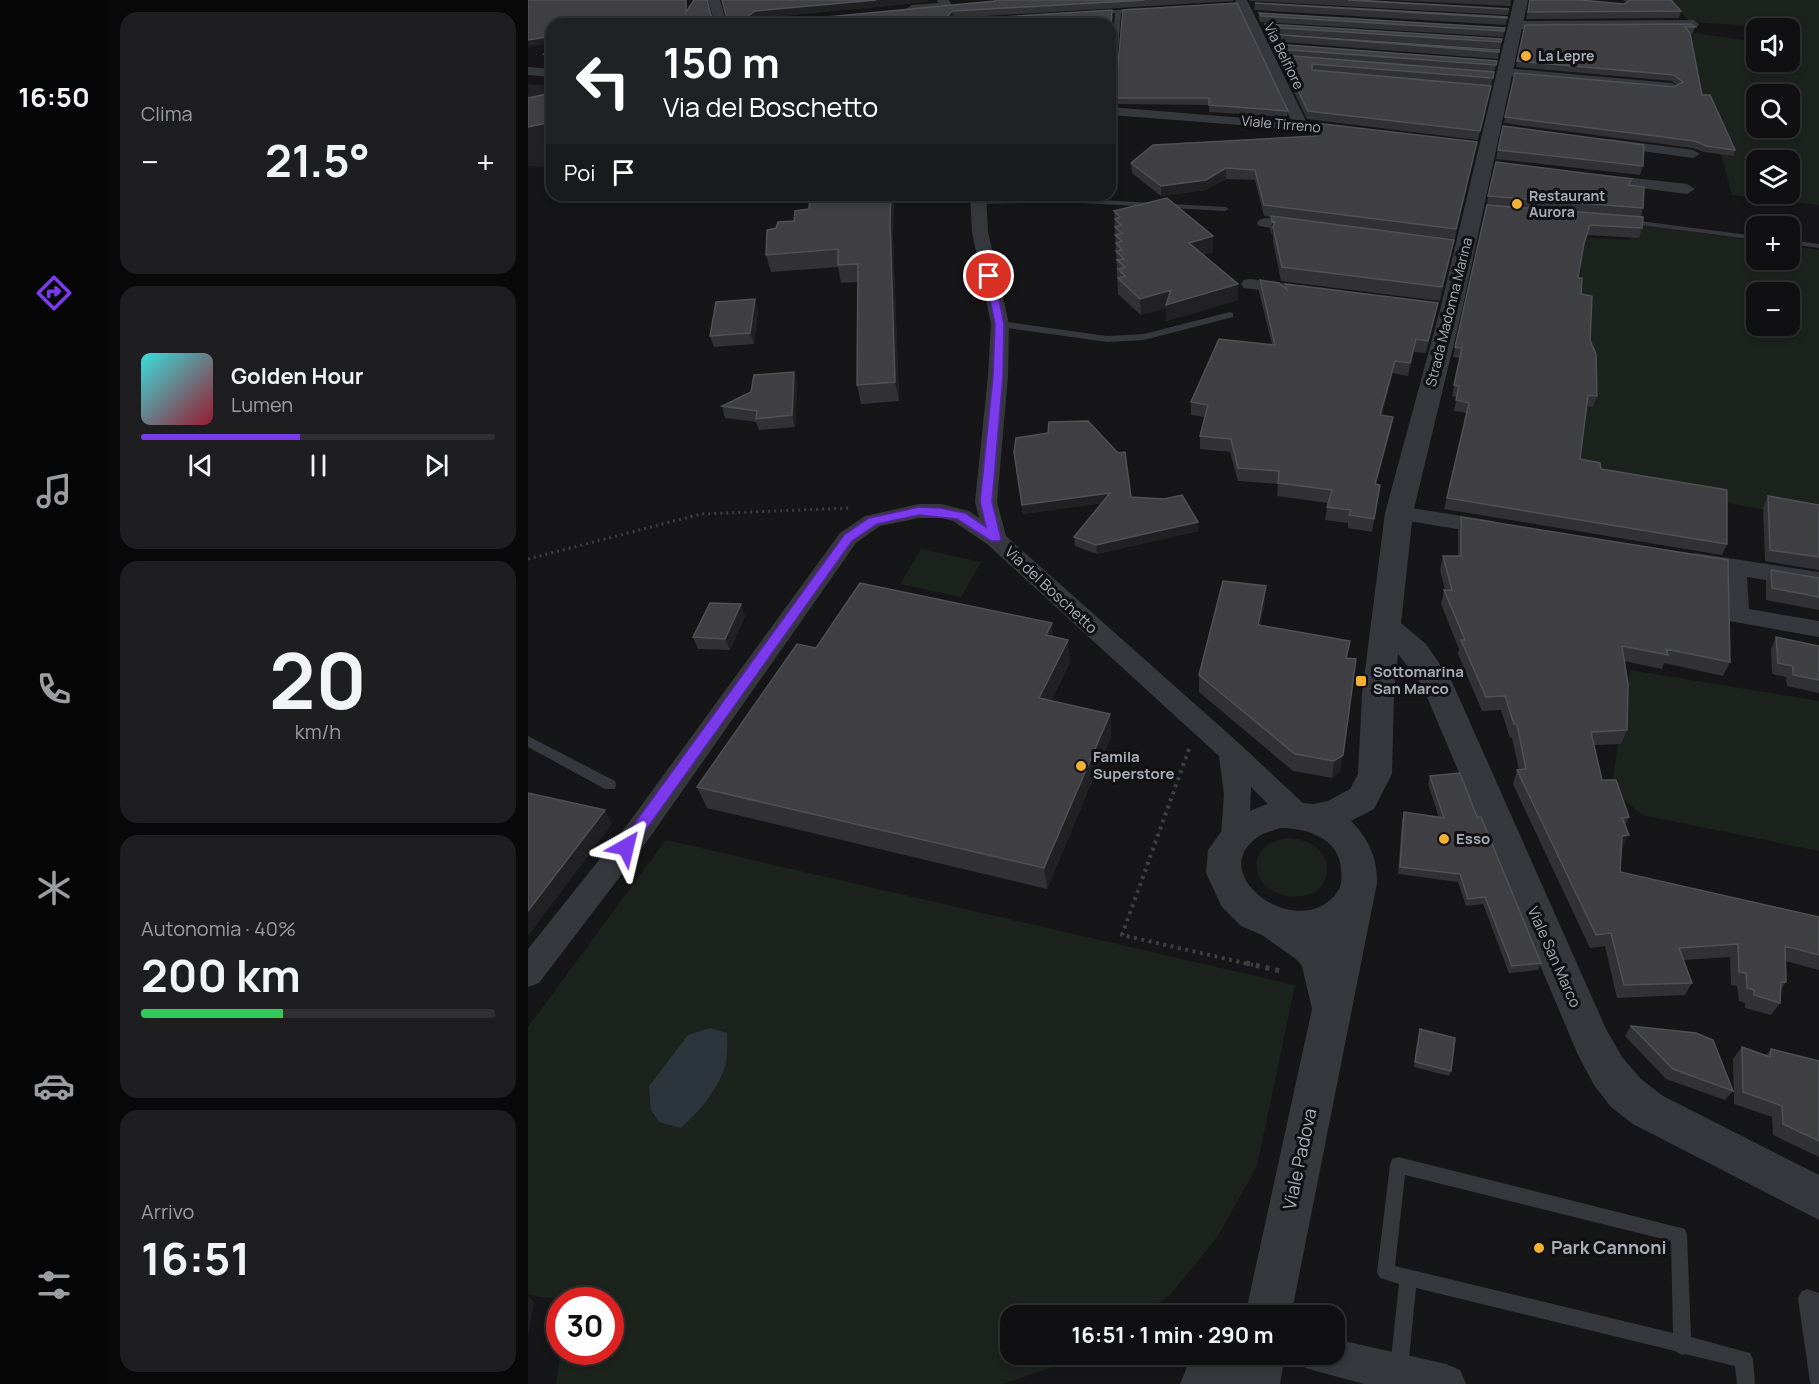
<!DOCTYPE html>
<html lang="it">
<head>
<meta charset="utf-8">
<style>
	:root { --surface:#101012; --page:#1e1e20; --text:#f1f3f6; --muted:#9c9d9f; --line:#303032; --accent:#7c3aed }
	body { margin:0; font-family:Manrope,sans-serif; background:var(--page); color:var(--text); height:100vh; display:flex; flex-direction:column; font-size:22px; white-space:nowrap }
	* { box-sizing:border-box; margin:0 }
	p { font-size:20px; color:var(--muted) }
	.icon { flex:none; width:33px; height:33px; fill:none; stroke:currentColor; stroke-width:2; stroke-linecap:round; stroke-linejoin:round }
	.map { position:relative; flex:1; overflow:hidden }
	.details { display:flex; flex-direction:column; gap:12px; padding:12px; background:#09090a; width:420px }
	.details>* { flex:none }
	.guide { position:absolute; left:18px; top:18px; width:570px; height:183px; border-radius:18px; box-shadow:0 3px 9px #0003,0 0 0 2px var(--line); background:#202124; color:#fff; overflow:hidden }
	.tools { position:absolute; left:1218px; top:18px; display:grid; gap:12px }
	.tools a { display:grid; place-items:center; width:54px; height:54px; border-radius:12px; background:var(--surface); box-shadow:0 3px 9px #0003,0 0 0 2px var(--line); font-size:30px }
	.speed { position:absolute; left:18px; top:1287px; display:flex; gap:12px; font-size:30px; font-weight:700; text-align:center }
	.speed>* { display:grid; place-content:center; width:78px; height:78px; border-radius:50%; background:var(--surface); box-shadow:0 3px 9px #0003,0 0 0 2px var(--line); line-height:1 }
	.speed .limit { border:9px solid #d22; background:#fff; color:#111 }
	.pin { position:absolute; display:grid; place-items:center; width:51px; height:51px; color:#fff; margin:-26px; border:3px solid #fff; border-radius:50%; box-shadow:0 2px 6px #0007 }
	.me { position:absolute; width:66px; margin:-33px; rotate:37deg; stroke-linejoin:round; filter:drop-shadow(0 0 4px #0008) }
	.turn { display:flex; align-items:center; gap:21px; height:126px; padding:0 18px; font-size:27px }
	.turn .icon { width:78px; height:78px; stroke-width:2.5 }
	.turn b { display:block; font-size:42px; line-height:51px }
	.then { display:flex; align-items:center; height:57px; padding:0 18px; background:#0003; gap:12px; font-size:22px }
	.big { font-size:45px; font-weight:700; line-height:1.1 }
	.details .card { flex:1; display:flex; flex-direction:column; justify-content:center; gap:9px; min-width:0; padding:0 21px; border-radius:18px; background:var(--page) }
	.details .dial { align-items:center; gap:0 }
	.dial b { font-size:78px; line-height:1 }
	.song { display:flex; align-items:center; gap:18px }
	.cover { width:72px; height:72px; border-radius:9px; background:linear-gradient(135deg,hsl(180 70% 55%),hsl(350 70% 35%)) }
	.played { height:6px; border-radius:3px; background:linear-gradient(90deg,var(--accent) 45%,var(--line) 45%) }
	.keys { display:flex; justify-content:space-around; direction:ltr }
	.heat { display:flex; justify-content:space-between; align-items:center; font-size:33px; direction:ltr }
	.charge { height:9px; border-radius:4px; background:linear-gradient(90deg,#34c759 40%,var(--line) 0) }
	.trip { position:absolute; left:472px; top:1305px; width:345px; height:60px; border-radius:18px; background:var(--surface); box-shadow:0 3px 9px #0003,0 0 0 2px var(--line); font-weight:700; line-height:60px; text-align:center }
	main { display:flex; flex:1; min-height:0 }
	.menu { display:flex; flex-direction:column; width:108px; justify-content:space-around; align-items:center; background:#060607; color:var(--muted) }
	.menu .icon { width:42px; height:42px }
	.menu .active { color:var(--accent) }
	.menu b { font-size:27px; color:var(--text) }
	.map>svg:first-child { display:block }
	.built { fill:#222225 }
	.green { fill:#1c231d; fill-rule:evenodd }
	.water { fill:#2c353c }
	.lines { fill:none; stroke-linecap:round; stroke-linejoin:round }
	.path-far2 { stroke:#3d3f44; stroke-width:3; stroke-dasharray:2 4; stroke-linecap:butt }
	.path-far1 { stroke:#3d3f44; stroke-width:4; stroke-dasharray:3 4.5; stroke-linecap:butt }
	.path { stroke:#3d3f44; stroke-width:5; stroke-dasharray:4 6; stroke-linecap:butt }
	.service { fill:#37383d; fill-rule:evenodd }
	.minor { fill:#37383d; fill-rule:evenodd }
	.tertiary { fill:#37383d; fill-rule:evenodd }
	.wall { fill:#323236 }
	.shaded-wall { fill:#212124 }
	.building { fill:#3f3f44; stroke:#4f5156; stroke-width:1.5 }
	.route { fill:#7c3aed; stroke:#51269a; stroke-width:1.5 }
	.poi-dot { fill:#f2b134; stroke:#111113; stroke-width:2 }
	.labels { text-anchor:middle; stroke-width:6; stroke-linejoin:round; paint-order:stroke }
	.far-street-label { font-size:14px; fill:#a8adb8; stroke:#111113 }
	.far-poi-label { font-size:14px; font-weight:bold; fill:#a8adb8; stroke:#111113; text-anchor:start }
	.street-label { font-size:15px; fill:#a8adb8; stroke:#111113 }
	.poi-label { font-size:15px; font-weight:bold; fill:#a8adb8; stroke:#111113; text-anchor:start }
	.near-street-label { font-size:18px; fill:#a8adb8; stroke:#111113 }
	.near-poi-label { font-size:18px; font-weight:bold; fill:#a8adb8; stroke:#111113; text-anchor:start }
</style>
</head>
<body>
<main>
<nav class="menu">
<b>16:50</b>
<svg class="icon active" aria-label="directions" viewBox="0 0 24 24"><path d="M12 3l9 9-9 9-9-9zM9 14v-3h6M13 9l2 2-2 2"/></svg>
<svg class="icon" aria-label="music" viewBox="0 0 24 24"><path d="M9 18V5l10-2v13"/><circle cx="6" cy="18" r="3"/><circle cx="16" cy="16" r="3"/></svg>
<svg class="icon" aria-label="phone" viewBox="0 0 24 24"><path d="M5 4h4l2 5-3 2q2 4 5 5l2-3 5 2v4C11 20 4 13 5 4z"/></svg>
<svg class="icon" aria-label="climate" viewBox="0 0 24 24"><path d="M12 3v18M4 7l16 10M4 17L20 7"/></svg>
<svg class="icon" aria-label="car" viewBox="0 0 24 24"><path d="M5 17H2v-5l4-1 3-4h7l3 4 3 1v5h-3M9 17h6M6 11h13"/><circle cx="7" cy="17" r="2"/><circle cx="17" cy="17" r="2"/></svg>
<svg class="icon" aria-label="filters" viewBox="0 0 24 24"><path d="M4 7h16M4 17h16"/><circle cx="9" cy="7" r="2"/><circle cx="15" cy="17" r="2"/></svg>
</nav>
<section class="details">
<div class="card"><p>Clima</p>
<div class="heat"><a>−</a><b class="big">21.5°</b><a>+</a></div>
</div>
<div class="card">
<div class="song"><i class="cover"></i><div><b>Golden Hour</b><p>Lumen</p></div></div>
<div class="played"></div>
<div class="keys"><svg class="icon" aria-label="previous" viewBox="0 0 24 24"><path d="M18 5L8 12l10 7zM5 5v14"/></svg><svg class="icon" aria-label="pause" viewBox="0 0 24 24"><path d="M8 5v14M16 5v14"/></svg><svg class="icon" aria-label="next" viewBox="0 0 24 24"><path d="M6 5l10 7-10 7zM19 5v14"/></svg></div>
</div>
<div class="card dial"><b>20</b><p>km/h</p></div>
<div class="card"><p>Autonomia · 40%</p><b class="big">200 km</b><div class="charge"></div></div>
<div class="card"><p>Arrivo</p><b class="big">16:51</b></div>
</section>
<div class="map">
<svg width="1291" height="1384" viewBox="0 0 1291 1384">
	<rect width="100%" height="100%" fill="#161618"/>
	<path class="built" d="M0 84 24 86V167L0 166Z"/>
	<path class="green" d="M1138 0H1291V205L1204 195 1186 128 1162 74 1160 32 1228 42V62H1262V47H1268V32L1262 31V28L1162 22 1153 12H1145ZM1228 94H1262V128H1228ZM1228 160H1262V194H1228Z
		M1106 223 1228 241V260H1262V246L1291 250V519L1048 477 1054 237 1103 240ZM1228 292H1262V326H1228Z
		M393 549 453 562 433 597 372 584Z
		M1102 670 1291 701V851L1114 815 1083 789Z
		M759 838C770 839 780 840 789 848 806 863 800 890 778 895 731 907 704 848 759 838Z
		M138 840 767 985 729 1166 690 1236 642 1295 613 1315 483 1316V1354L559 1355 476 1384H28L33 1352H82V1300H35L0 1295V1027Z"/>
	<path class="water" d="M182 1028 199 1033C199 1042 200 1053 198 1062 193 1086 171 1112 153 1128L131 1122 123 1110 121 1086 160 1035Z"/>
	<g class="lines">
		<path class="path-far2" d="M0 559 173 514 322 508"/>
		<path class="path-far1" d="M661 749 594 935 725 965"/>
		<path class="path" d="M718 963 757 972"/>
		<path class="service" d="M610 8 612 11 593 13 585 109 582 111V71L587 13 570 14 567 12Z
			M536 198 697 207 701 209 697 211 536 202 451 204 447 202 451 200Z
			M1096 219 1228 236V240L1099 223 1095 221Z
			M1262 240 1291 244V248L1262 244Z
			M702 312 705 313V317L616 340 579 342 472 327 468 324 472 321 579 336 616 334Z
			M0 736 87 781 88 785 87 789H77L0 747Z
			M870 1157 1157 1229 1159 1235 1163 1337 1222 1353 1225 1359 1227 1384H1209L1207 1366 1157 1354 1154 1355 1147 1351 888 1288 880 1368 877 1374 871 1377 865 1374 862 1368 871 1284 852 1278 849 1272 862 1165 864 1159ZM877 1175 1143 1241 1145 1333 867 1266Z
			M1279 1289 1291 1293V1384H1283L1282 1382 1270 1298 1273 1292Z"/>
		<path class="minor" d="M180 0H192L199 24H187Z
			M409 0H421L424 6C416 13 386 16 378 9L384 5 410 3Z
			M707 0H719L779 123 821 127 826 128 828 131 826 134 582 115V107L764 122Z
			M1165 20 1171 24 1169 27 987 29 981 25 987 21Z
			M0 67 24 69V77L0 75Z
			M977 68 1144 83 1151 87 1144 91 972 75 970 72 972 69Z
			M1082 139 1165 150 1172 154 1165 158 1077 146 1075 143 1077 140Z
			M1070 174 1159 184 1167 189 1159 194 1065 182 1062 179Z
			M442 195H458L460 232 481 324 480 376 469 502 478 536 713 745 778 806 782 814 778 822 768 825 758 822 723 787 721 836 717 844 707 847 697 844 693 836 696 794 691 756 459 544 425 521 413 518H391L352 526 328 543 122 837 11 983 0 987V949L102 821 312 533 337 516 391 504H413L441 511 451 518 447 502 460 376 463 324 444 232Z
			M737 218 778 223 786 228 778 233 731 226 729 223 731 220Z
			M722 279 767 285 773 286 776 290 773 294 767 295 716 288 713 284 716 280Z
			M871 506 965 521 973 523 976 528 973 533 965 535 863 518 860 513 863 508Z
			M1167 553 1291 572V588L1219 577 1221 609 1291 621V637L1201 621 1197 615 1196 573 1159 566 1156 561 1159 556Z
			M807 1339 918 1364 932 1370 938 1384H836L777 1368 772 1354H807Z"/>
		<path class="tertiary" d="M986 0H1000L934 310 885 513 873 623 898 644 924 682 1078 1029 1094 1057 1113 1079 1135 1096 1291 1175V1220L1105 1124 1083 1107 1066 1085 1050 1055 894 685 870 654 866 694 864 774 846 809 823 821C840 837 850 860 849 883L763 1316H717L784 1009 774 966 768 959 734 935 713 926 694 907 678 873 680 850 702 819 749 800 785 804 800 801 822 789 830 774 834 694 857 513 912 310ZM752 828C779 828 811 838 813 869 814 876 814 885 810 891 774 944 678 878 727 839 733 834 744 831 752 828Z
			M672 1354H757L752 1384H652L659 1367Z"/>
	</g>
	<path class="wall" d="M467 0H706L705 1 426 18 424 19 425 20 585 16 582 45V24H24L159 10 184 19H199L400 2 229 18 226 20H267L467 1Z
		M721 0H827L981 9 980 15 722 1Z
		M861 0H983L982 6Z
		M1002 0 1096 4 1099 2 1094 0H1143L1153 11 1151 18 998 19Z
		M727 3 979 17 978 25 726 10Z
		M595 10 760 111 759 117 681 112V105L588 104Z
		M731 13 977 28 975 37 732 22 731 19Z
		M737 24 974 39 972 49 738 33 736 30Z
		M997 25 1167 27 1165 33H1162L1174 95 1207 150 1205 156 1176 152 1165 148 976 123 987 73 1146 87 1149 85 1144 81 988 67Z
		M742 34 971 50 970 59 742 41Z
		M746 44 969 61 966 72 834 62 966 72 963 86 944 84 961 94 950 140 779 119 752 63 753 56 748 55 746 50Z
		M24 48V61L19 60 16 54Z
		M787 123 947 152 927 239 845 229 926 240 912 301 753 281 745 241V235H744L742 230 743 217 736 216 727 180 698 179 678 190 633 196 604 173 603 163 786 136Z
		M975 126 1115 166 1112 175 968 159Z
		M968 162 1104 179 1103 185 1115 208 1113 217 1114 228 1111 238 1059 235 1056 247 1050 278 1062 340 1069 396 1065 407 1059 406 1052 459 1073 469 1199 544 1194 555 916 509 939 413 926 411 929 397 924 396 932 358 925 357Z
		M281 209 365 237 371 401 333 404 329 385 330 282 313 283 310 267 243 272 238 255 248 228 266 221Z
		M586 211 685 236V252L675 255 710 284V300L638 321V308L613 315 590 294Z
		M732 280 757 288V284L910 303 908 315 898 353 886 352 880 376 865 373 854 415 865 417 863 429 848 484 852 485 844 532 820 528V523L797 520 800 503 749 496 750 484 710 481 702 452 672 449V436L677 417 663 415V402L744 344 731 292Z
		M230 310 226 344 186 347 182 336Z
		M269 383 267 427 231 430 228 422 197 418 194 406Z
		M487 461 603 497 670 522V531L569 554 547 546 546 537 574 503 495 514Z
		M1240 496 1291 505V570L1237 561 1235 508Z
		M933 517 1202 662 1195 676 1136 663 1134 669 1096 661 1099 730 1093 744 1066 745 1074 780 1101 817 1097 826 1095 848H1094L1092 872 1291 917V970L1257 961 1258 982 1253 990 1252 1003 1243 1015 1217 1008V1003L1211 1001 1209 986 1203 985 1202 957 1155 960 1164 983 1157 995 1089 998 1077 946 1062 948 985 784 989 770H991L984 738H982L973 710 954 711 930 654 931 649 913 604 916 590H917L912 570 915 556H930V531Z
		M1243 570 1291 578V610L1238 600V581Z
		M737 603 732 625 822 641 819 658 812 772 804 778 765 771 671 692V675Z
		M217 616 202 650 170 649 165 637Z
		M525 637 542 662 523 701 582 714 583 736 519 889 179 808 169 787 288 648Z
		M1248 637 1291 646V693L1259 686 1258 677 1244 674 1243 649Z
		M902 776 949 817 1013 963 1010 970 981 973 955 904 938 906 930 882 870 874 874 820 876 812 911 818 900 784Z
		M1103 1026 1205 1091 1197 1100 1138 1079 1097 1036Z
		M892 1029 923 1071 921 1076 886 1067Z
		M1214 1047 1238 1055 1243 1049 1291 1061V1157L1245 1135 1244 1117 1206 1104 1205 1059Z"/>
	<path class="shaded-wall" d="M348 0H400V2L229 18 221 24 219 17 227 11Z
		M425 11 426 18 421 21 420 15Z
		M24 36V43L0 47V40Z
		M24 122V138L0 143V127Z
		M949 142 947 152 927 239 928 229Z
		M698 168V179L678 190 633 196V186Z
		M363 195H367L365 237 371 401 367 382 362 220Z
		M747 221 745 235H744V222Z
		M685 236V252L661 259V243Z
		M926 240 923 253 912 301 914 287Z
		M710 284V300L638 321V308L613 315 612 299 643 290Z
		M227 299 230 310 226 344 222 333Z
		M910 303 908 315 898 353 900 341Z
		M888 339 886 352 880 376 882 363Z
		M867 361 865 373 850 428 852 415Z
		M266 372 269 383 267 427 264 415Z
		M865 417 863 429 845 497 847 484Z
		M582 493V502L495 514 494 505Z
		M670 522V531L569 554 568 545Z
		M738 586 737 603 729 642 730 625Z
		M213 604 217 616 202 650 197 639Z
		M524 623 526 645 518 635Z
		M540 640 542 662 514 720 511 698Z
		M582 714 583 736 519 889 516 868Z
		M815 755 812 772 804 778 806 761Z
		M77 810 84 824 0 936V911Z
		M1101 835 1095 848 1088 849 1094 836Z
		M0 1296 6 1302 0 1337Z"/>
	<path class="building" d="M0 0H158V12L166 0H179L184 19H199L194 0H348L227 11 219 17 221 20H267L467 1V0H617L425 11 420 15 425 20 584 10 582 36V24H24V36L0 40Z
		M820 0H827L981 9Z
		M1002 0H1052L1096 4 1102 0H1143L1153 11 1000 12Z
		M709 3 760 111 681 105V98H587L595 10Z
		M727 3 979 17V18Z
		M731 13 977 28 976 31 733 16Z
		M737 24 974 39 973 42 738 27Z
		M1163 24 1167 27H1157L1162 33 1174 95H1182L1207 150 1178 146 1167 141 977 117 987 73 1146 87 1155 82 1146 75 989 61 997 25Z
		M742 34 971 50V52Z
		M746 44 969 61 968 65 749 49Z
		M24 48V54H16Z
		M753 55 966 72 965 78 784 64V70L963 86 952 131 780 111Z
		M24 93V122L0 127V98Z
		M787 123 949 142 928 229 736 205 727 170 698 168 678 180 633 186 603 163 625 145 787 136Z
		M975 126 1116 145 1115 166 970 150Z
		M968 162 1104 179 1100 185 1116 187 1115 208 960 196Z
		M282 195H363L362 220 367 382 329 385 330 264 310 265V249L238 255 239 230 248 228 250 222 266 221 267 211 281 209Z
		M639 198 685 236 661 243 710 284 638 305 643 290 612 299 590 278 597 276 590 269 597 267 589 260 596 259 588 251 594 250 588 243 594 241 587 235 594 233 587 227 593 225 587 219 592 217 586 211Z
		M959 205 1115 217 1114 228 1062 225 1056 243 1050 278H1054L1053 294 1064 296 1062 340 1068 354 1069 396 1060 395 1052 459 1072 463 1073 469 1199 490V544L919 498 941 403 928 400 931 386 926 385 934 348 927 347Z
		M743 216 926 240 914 287 754 267 745 227 747 221 744 222Z
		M732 280 751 283 759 290 757 284 910 303 900 341 888 339 882 363 867 361 852 415 865 417 847 484 852 485 846 519 821 515 823 510 799 507 804 490 750 483 751 471 710 468 703 439 672 436 680 405 663 402 691 339 747 345Z
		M227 299 222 333 182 336 188 302Z
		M266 372 264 415 228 419 229 411 194 406 223 392 226 375Z
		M560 421 590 453 597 452 603 497 636 499 654 495 670 522 568 545 546 537 582 493 494 505 486 452 488 438 520 433 521 422Z
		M1240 496 1291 505V557L1242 550Z
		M933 517 1200 560 1202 662 1138 649 1140 655 1094 646 1100 684 1099 730 1063 732 1074 780H1088L1101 817 1094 818 1101 835 1094 836 1092 872 1291 917V955L1257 946 1258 982H1253L1252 1003 1226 995V990L1219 988 1218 973 1211 972 1210 944 1151 948 1164 983 1096 985 1083 933 1068 935 989 770 998 769 989 724H986L977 696 958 697 933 640H937L916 590H924L915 556H933Z
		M1243 570 1291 578V597L1244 588Z
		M695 581 738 586 730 625 822 641 818 658 828 659 815 755 806 761 767 754 671 675Z
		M332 583 524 623 518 635 540 640 511 698 582 714 516 868 169 787 269 644 288 648Z
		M182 603 213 604 197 639 165 637Z
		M1248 637 1291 646V680L1265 675V666L1250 663Z
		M932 773 949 817H953L1013 963 984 966 957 897 940 899 932 874 872 867 876 812 916 818 902 776Z
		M0 793 77 810 0 911Z
		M1103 1026 1168 1033 1185 1040 1205 1091 1145 1069Z
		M892 1029 927 1038 923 1071 887 1062Z
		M1214 1047 1242 1057 1243 1049 1291 1061V1141L1255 1124 1254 1106 1215 1092Z"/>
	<path class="route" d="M461 273 466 276 476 324 475 376 464 502 473 538 472 541H463L429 519 391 515 349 524 324 541 103 851 98 853 93 851 90 847 93 842 316 535 341 518 391 507 412 508 437 513 458 527 452 502 465 376 467 324 457 276Z"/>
	<g class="poi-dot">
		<circle cx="998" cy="56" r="6"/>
		<circle cx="989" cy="204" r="6"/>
		<rect x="827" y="675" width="12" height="12" rx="3"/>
		<circle cx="553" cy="766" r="6"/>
		<circle cx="916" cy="839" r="6"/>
		<circle cx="1011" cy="1248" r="6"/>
	</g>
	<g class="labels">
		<g class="far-street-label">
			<text transform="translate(756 56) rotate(64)" y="5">Via Belfiore</text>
			<text transform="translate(753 124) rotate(5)" y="5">Viale Tirreno</text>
			<text transform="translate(921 312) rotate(-76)" y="5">Strada Madonna Marina</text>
		</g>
		<g class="far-poi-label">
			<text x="1010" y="61">La Lepre</text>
			<text x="1001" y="201">Restaurant<tspan x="1001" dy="16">Aurora</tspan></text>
		</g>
		<g class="street-label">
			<text transform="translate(523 590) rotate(43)" y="5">Via del Boschetto</text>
			<text transform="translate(1026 957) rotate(66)" y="5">Viale San Marco</text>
		</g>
		<g class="poi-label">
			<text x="845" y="677">Sottomarina<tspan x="845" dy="17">San Marco</tspan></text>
			<text x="565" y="762">Famila<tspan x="565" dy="17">Superstore</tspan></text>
			<text x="928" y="844">Esso</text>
		</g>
		<g class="near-street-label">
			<text transform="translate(772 1159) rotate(-78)" y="6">Viale Padova</text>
		</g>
		<g class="near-poi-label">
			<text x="1023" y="1254">Park Cannoni</text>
		</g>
	</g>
</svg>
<div class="tools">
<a><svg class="icon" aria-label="sound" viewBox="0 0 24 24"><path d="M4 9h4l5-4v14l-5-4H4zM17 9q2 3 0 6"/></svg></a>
<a><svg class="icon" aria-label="search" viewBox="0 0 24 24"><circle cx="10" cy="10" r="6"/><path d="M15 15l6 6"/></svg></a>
<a><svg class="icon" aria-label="layers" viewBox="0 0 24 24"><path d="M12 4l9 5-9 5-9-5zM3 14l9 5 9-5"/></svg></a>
<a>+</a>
<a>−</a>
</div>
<div class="speed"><div class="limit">30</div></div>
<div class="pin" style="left:461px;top:276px;background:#d93025"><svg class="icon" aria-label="arrive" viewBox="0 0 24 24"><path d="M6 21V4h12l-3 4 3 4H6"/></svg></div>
<svg class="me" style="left:98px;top:847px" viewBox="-20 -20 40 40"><path d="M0-17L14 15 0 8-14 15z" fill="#7c3aed" stroke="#fff" stroke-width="4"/></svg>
<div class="trip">16:51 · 1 min · 290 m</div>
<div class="guide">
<div class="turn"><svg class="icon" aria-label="left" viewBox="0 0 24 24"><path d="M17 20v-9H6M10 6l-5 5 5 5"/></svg><div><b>150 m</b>Via del Boschetto</div></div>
<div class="then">Poi<svg class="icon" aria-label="arrive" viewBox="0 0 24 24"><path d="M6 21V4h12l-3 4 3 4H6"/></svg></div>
</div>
</div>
</main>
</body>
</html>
